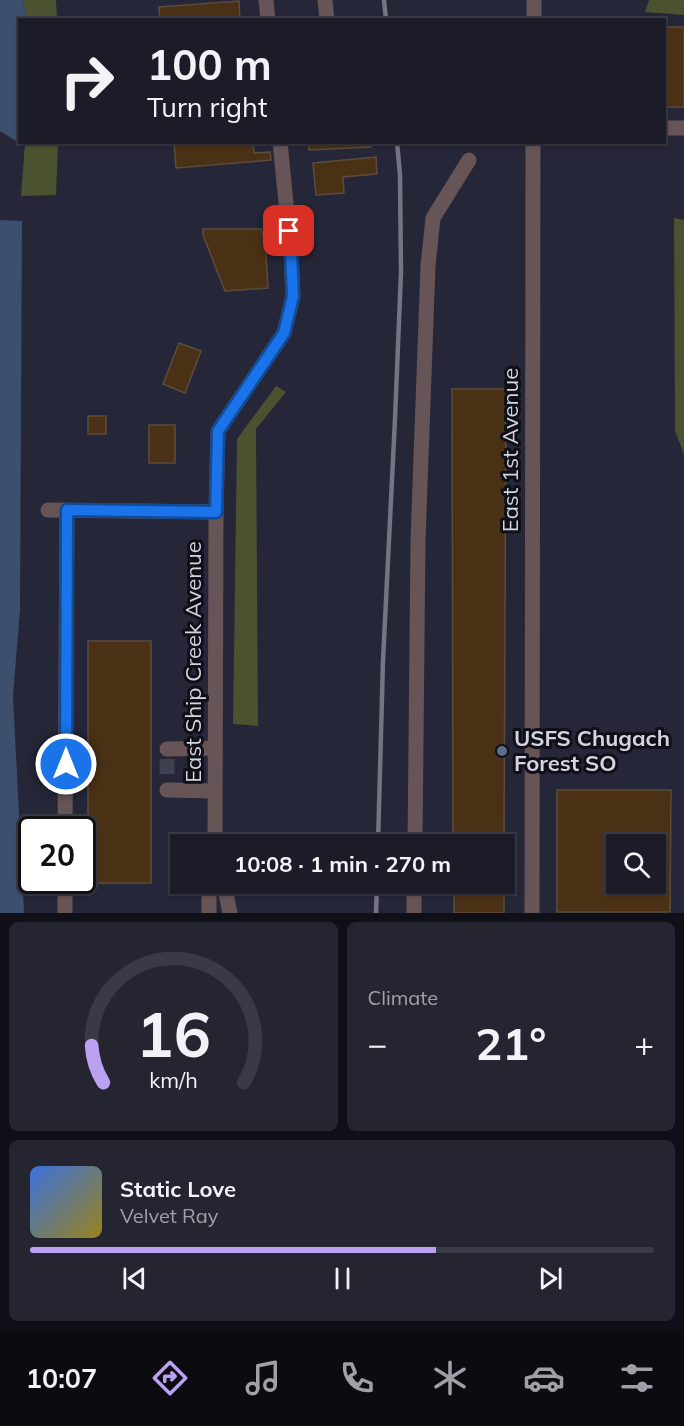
<!DOCTYPE html>
<html lang="en">
<head>
<meta charset="utf-8">
<style>
	:root { --surface:#1c1c29; --page:#252531; --text:#f1f3f6; --muted:#a0a1a8; --line:#3a3a46; --accent:#bca0f2 }
	body { margin:0; font-family:Mulish,sans-serif; background:var(--page); color:var(--text); height:100vh; display:flex; flex-direction:column; font-size:22px; white-space:nowrap }
	* { box-sizing:border-box; margin:0 }
	p { font-size:20px; color:var(--muted) }
	.icon { flex:none; width:33px; height:33px; fill:none; stroke:currentColor; stroke-width:2; stroke-linecap:round; stroke-linejoin:round }
	.map { position:relative; height:913px; overflow:hidden }
	.panel { display:flex; flex-direction:column; gap:9px; padding:9px; background:#0f0f17; flex:1 }
	.panel>* { flex:none }
	.banner { position:absolute; left:18px; top:18px; width:648px; height:126px; border-radius:0px; box-shadow:0 2px 4px #0004,0 0 0 2px var(--line); background:#1c1c29; color:var(--text); overflow:hidden }
	.buttons { position:absolute; left:606px; top:834px; display:grid; gap:12px }
	.buttons a { display:grid; place-items:center; width:60px; height:60px; border-radius:0px; background:var(--surface); box-shadow:0 2px 4px #0004,0 0 0 2px var(--line); font-size:30px }
	.speed { position:absolute; left:18px; top:816px; display:flex; gap:12px; font-size:30px; font-weight:700; text-align:center }
	.speed>* { display:grid; place-content:center; width:78px; height:78px; border-radius:50%; background:var(--surface); box-shadow:0 2px 4px #0004,0 0 0 2px var(--line); line-height:1 }
	.speed .limit { border:3px solid #111; border-radius:9px; background:#fff; color:#111 }
	.pin { position:absolute; display:grid; place-items:center; width:51px; height:51px; color:#fff; margin:-26px; border-radius:12px; box-shadow:0 3px 9px #0006 }
	.me { position:absolute; width:66px; margin:-33px; rotate:0deg; stroke-linejoin:round; filter:drop-shadow(0 0 4px #0008) }
	.turn { display:flex; align-items:center; gap:21px; height:126px; padding:0 30px; font-size:27px }
	.turn .icon { width:78px; height:78px; stroke-width:2.5 }
	.turn b { display:block; font-size:42px; line-height:51px }
	.big { font-size:45px; font-weight:700; line-height:1.1 }
	.panel .tile { flex:1; display:flex; flex-direction:column; justify-content:center; gap:9px; min-width:0; padding:0 21px; border-radius:9px; background:var(--page) }
	.panel .dial { align-items:center; gap:0 }
	.dial svg { height:156px; overflow:visible; fill:none; stroke:var(--line); stroke-width:7; stroke-linecap:round; text-anchor:middle }
	.dial text { fill:var(--text); stroke:none }
	.song { display:flex; align-items:center; gap:18px }
	.cover { width:72px; height:72px; border-radius:9px; background:linear-gradient(135deg,hsl(220 70% 55%),hsl(50 70% 35%)) }
	.played { height:6px; border-radius:3px; background:linear-gradient(90deg,var(--accent) 65%,var(--line) 65%) }
	.keys { display:flex; justify-content:space-around; direction:ltr }
	.heat { display:flex; justify-content:space-between; align-items:center; font-size:33px; direction:ltr }
	.panel .tiles { flex:1; display:grid; gap:9px; grid-template-columns:1fr 1fr }
	.tile:last-child { grid-column:span 2 }
	.trip { position:absolute; left:170px; top:834px; width:345px; height:60px; border-radius:0px; background:var(--surface); box-shadow:0 2px 4px #0004,0 0 0 2px var(--line); font-weight:700; line-height:60px; text-align:center }
	.tab-bar { display:flex; height:96px; justify-content:space-around; align-items:center; background:#0b0b10; color:var(--muted) }
	.tab-bar .icon { width:42px; height:42px }
	.tab-bar .current { color:var(--accent) }
	.tab-bar b { font-size:27px; color:var(--text) }
	.map>svg:first-child { display:block }
	.forest { fill:#4b522f }
	.water { fill:#3c4f6d }
	.building { fill:#4a3116; stroke:#5c4c3d; stroke-width:1.5; fill-rule:evenodd }
	.lines { fill:none; stroke-linecap:round; stroke-linejoin:round }
	.minor-tunnel { stroke:#3f4050; stroke-width:15; stroke-dasharray:15 8; stroke-linecap:butt }
	.minor { stroke:#665456; stroke-width:15 }
	.rail { stroke:#747583; stroke-width:4.5 }
	.route-casing { stroke:#114b97; stroke-width:15 }
	.route { stroke:#1a73e8; stroke-width:10 }
	.service-dot { fill:#5c6f8a; stroke:#0f1017; stroke-width:2 }
	.labels { text-anchor:middle; stroke-width:6; stroke-linejoin:round; paint-order:stroke }
	.street-label { font-size:22px; fill:#d3d4df; stroke:#0f1017 }
	.poi-label { font-size:22px; font-weight:bold; fill:#d3d4df; stroke:#0f1017; text-anchor:start }
</style>
</head>
<body>
<div class="map">
<svg width="684" height="913" viewBox="0 0 684 913">
	<rect width="100%" height="100%" fill="#252637"/>
	<path class="forest" d="M23 0H56L57 19H27Z
		M649 0H684V15L645 12Z
		M25 143H58L56 195 21 196Z
		M674 218 684 220V454L675 431Z
		M276 386 286 392 256 429 258 726 233 724 237 439Z"/>
	<path class="water" d="M0 0H23L27 19 20 20V142L25 143 24 146 0 131Z
		M0 220 22 221 20 610 13 696 24 913H0Z"/>
	<path class="building" d="M239 1 240 20H160L159 7Z
		M664 27H684V107H664Z
		M174 142H253L254 153 270 152 271 160 176 168Z
		M309 142H371V147L309 150Z
		M376 157 377 174 343 177 344 193 316 195 313 163Z
		M203 229H261L265 239 268 288 225 291 203 235Z
		M179 343 201 351 185 393 163 384Z
		M452 389H506L504 844H453Z
		M88 416H106V434H88Z
		M149 425H175V463H149Z
		M88 641H151V883H88Z
		M557 790H671L670 912H557ZM616 844H656V884H616Z
		M454 884H504V913H454Z"/>
	<g class="lines">
		<path class="minor-tunnel" d="M167 759V776"/>
		<path class="minor" d="M266 0 268 20
			M325 0 327 20
			M534 20V0
			M664 128H684
			M48 510 216 512
			M167 749 215 748
			M167 790 215 791
			M65 830 67 510
			M215 844 216 512 218 431 284 333 293 296 291 253 280 142
			M415 844 418 540 428 266 433 218 469 160
			M224 884 230 913
			M65 913V880
			M209 913V884
			M414 913V884
			M532 913 533 142"/>
		<path class="rail" d="M384 0 386 20
			M378 844 383 661 395 419 401 272 400 175 397 142
			M376 913 377 884"/>
	</g>
	<g class="lines">
		<g class="route-casing">
			<path id="route" d="M66 764 67 510 216 512 218 431 284 333 293 296 291 253 289 231"/>
		</g>
		<use href="#route" class="route"/>
	</g>
	<circle class="service-dot" cx="502" cy="751" r="6"/>
	<g class="labels">
		<g class="street-label">
			<text transform="translate(510 450) rotate(-90)" y="8">East 1st Avenue</text>
			<text transform="translate(193 662) rotate(-90)" y="8">East Ship Creek Avenue</text>
		</g>
		<g class="poi-label">
			<text x="514" y="746">USFS Chugach<tspan x="514" dy="25">Forest SO</tspan></text>
		</g>
	</g>
</svg>
<div class="buttons">
<a><svg class="icon" aria-label="search" viewBox="0 0 24 24"><circle cx="10" cy="10" r="6"/><path d="M15 15l6 6"/></svg></a>
</div>
<div class="speed"><div class="limit">20</div></div>
<div class="pin" style="left:289px;top:231px;background:#d93025"><svg class="icon" aria-label="arrive" viewBox="0 0 24 24"><path d="M6 21V4h12l-3 4 3 4H6"/></svg></div>
<svg class="me" style="left:66px;top:764px" viewBox="-20 -20 40 40"><circle r="17" fill="#1a73e8" stroke="#fff" stroke-width="3"/><path d="M0-11L8 9 0 5-8 9z" fill="#fff"/></svg>
<div class="trip">10:08 · 1 min · 270 m</div>
<div class="banner">
<div class="turn"><svg class="icon" aria-label="right" viewBox="0 0 24 24"><path d="M7 20v-9h11M14 6l5 5-5 5"/></svg><div><b>100 m</b>Turn right</div></div>
</div>
</div>
<section class="panel">
<div class="tiles">
<div class="tile dial"><svg viewBox="0 0 100 80">
<path d="M14 69A42 42 0 1 1 86 69"/>
<path d="M14 69A42 42 0 0 1 8 50" stroke="#bca0f2"/>
<text x="50" y="56" font-size="32" font-weight="700">16</text>
<text x="50" y="72" font-size="11">km/h</text>
</svg></div>
<div class="tile"><p>Climate</p>
<div class="heat"><a>−</a><b class="big">21°</b><a>+</a></div>
</div>
<div class="tile">
<div class="song"><i class="cover"></i><div><b>Static Love</b><p>Velvet Ray</p></div></div>
<div class="played"></div>
<div class="keys"><svg class="icon" aria-label="previous" viewBox="0 0 24 24"><path d="M18 5L8 12l10 7zM5 5v14"/></svg><svg class="icon" aria-label="pause" viewBox="0 0 24 24"><path d="M8 5v14M16 5v14"/></svg><svg class="icon" aria-label="next" viewBox="0 0 24 24"><path d="M6 5l10 7-10 7zM19 5v14"/></svg></div>
</div>
</div>
</section>
<nav class="tab-bar">
<b>10:07</b>
<svg class="icon current" aria-label="directions" viewBox="0 0 24 24"><path d="M12 3l9 9-9 9-9-9zM9 14v-3h6M13 9l2 2-2 2"/></svg>
<svg class="icon" aria-label="music" viewBox="0 0 24 24"><path d="M9 18V5l10-2v13"/><circle cx="6" cy="18" r="3"/><circle cx="16" cy="16" r="3"/></svg>
<svg class="icon" aria-label="phone" viewBox="0 0 24 24"><path d="M5 4h4l2 5-3 2q2 4 5 5l2-3 5 2v4C11 20 4 13 5 4z"/></svg>
<svg class="icon" aria-label="climate" viewBox="0 0 24 24"><path d="M12 3v18M4 7l16 10M4 17L20 7"/></svg>
<svg class="icon" aria-label="car" viewBox="0 0 24 24"><path d="M5 17H2v-5l4-1 3-4h7l3 4 3 1v5h-3M9 17h6M6 11h13"/><circle cx="7" cy="17" r="2"/><circle cx="17" cy="17" r="2"/></svg>
<svg class="icon" aria-label="filters" viewBox="0 0 24 24"><path d="M4 7h16M4 17h16"/><circle cx="9" cy="7" r="2"/><circle cx="15" cy="17" r="2"/></svg>
</nav>
</body>
</html>
